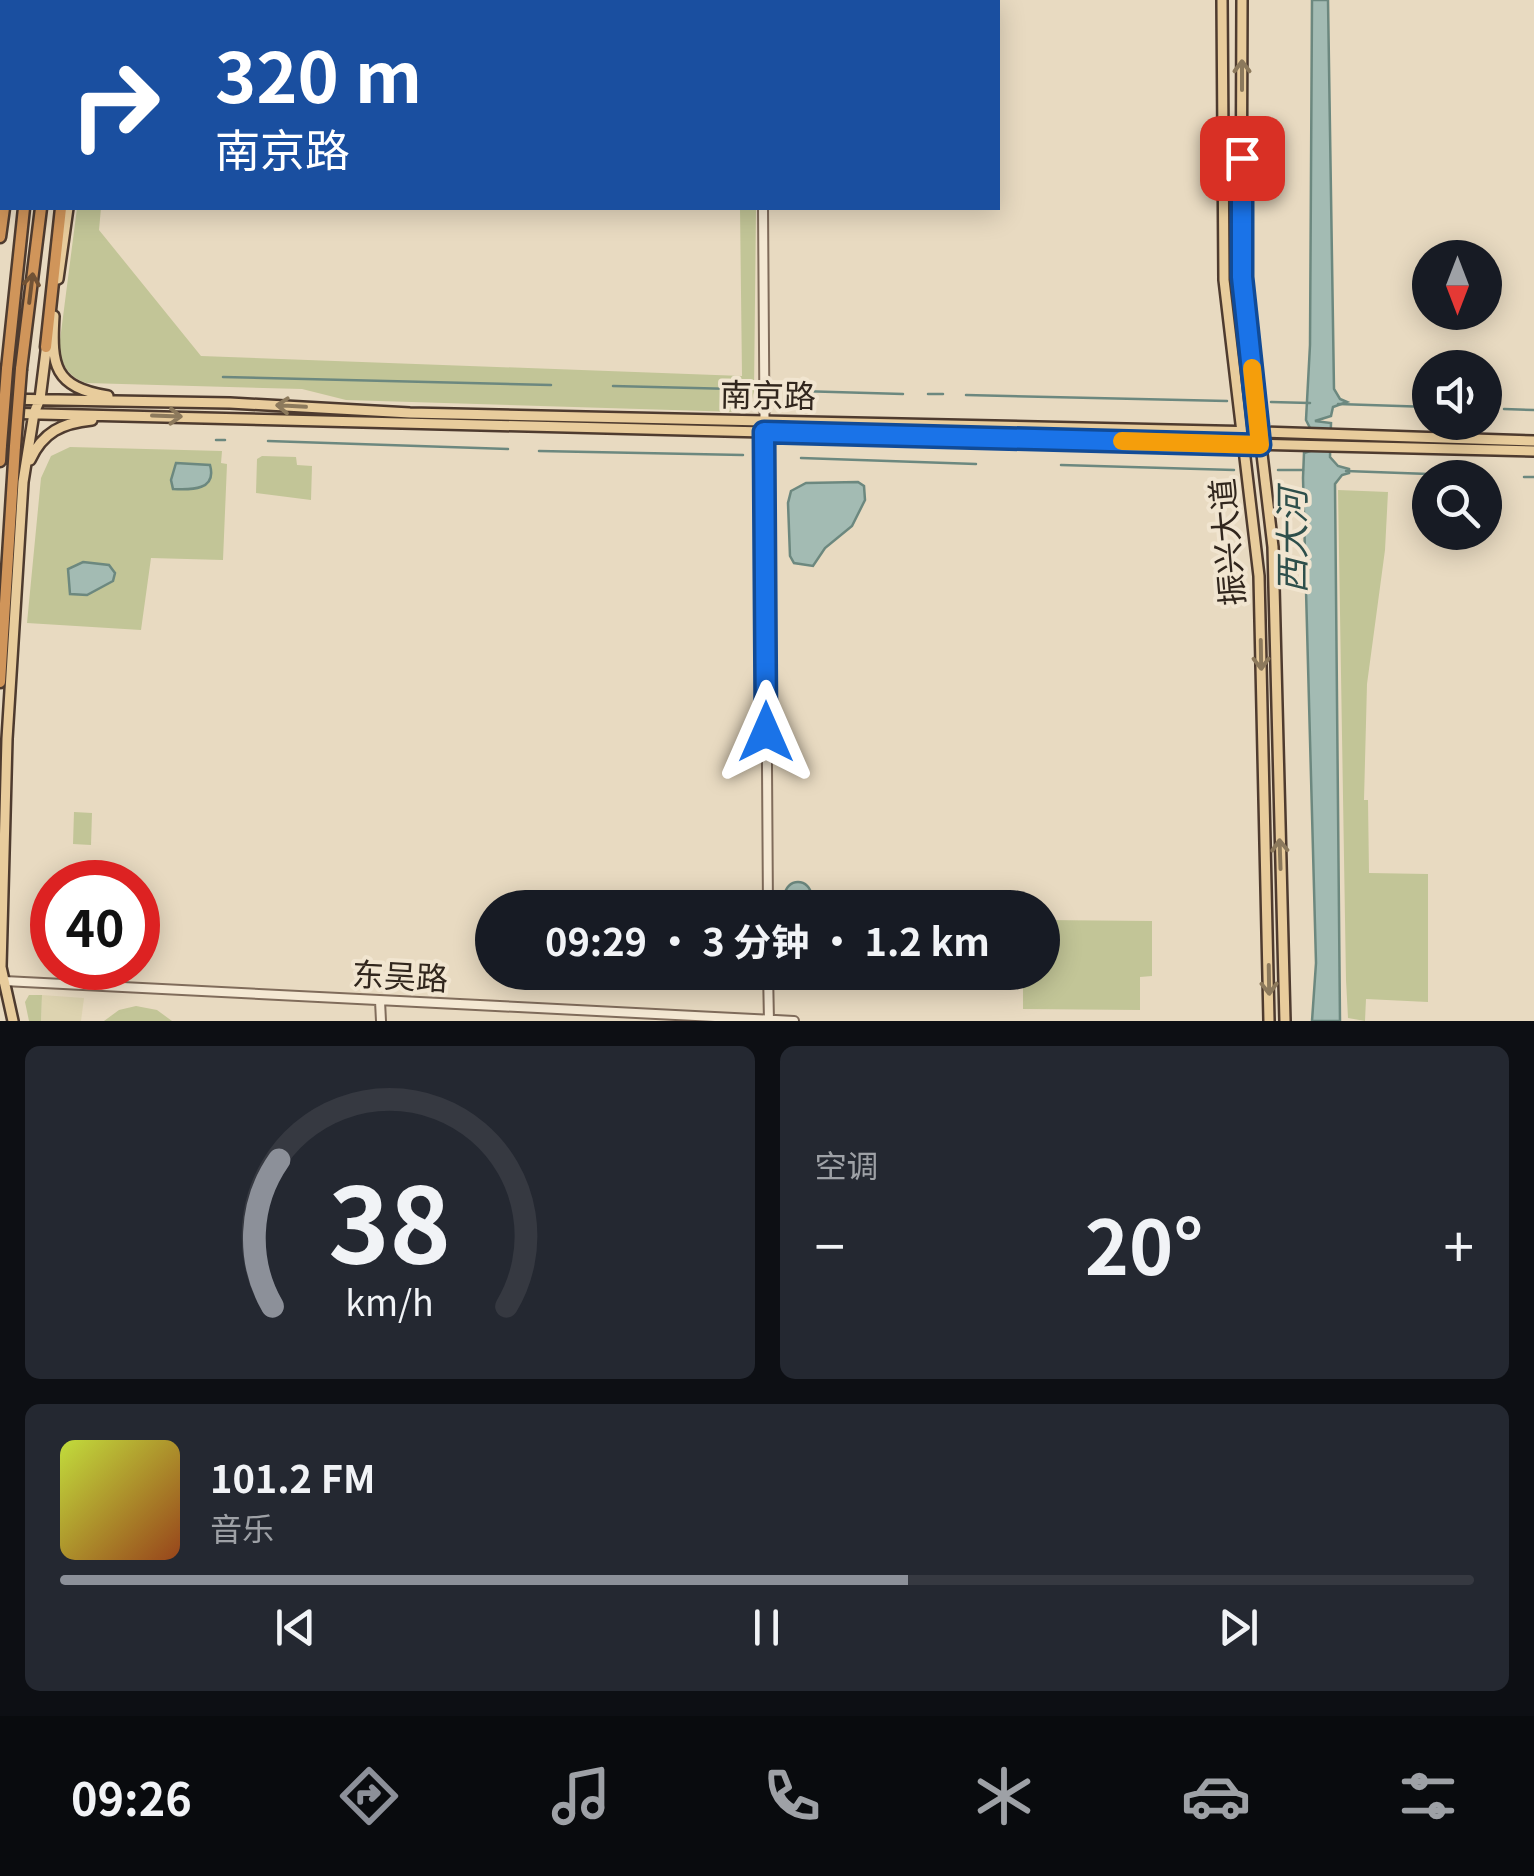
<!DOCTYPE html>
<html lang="zh">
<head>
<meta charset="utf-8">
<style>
	:root { --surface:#171b24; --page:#242831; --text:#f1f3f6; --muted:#9ea1a6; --line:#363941; --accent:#8c9099 }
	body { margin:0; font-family:Georgia,"Noto Sans SC",serif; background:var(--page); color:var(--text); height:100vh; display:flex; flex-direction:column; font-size:38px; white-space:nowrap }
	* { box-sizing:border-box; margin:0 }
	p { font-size:32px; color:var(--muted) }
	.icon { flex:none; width:55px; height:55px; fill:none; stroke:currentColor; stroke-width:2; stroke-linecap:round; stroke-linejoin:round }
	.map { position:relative; height:1021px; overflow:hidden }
	.side { display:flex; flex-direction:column; gap:25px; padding:25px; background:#0d0f14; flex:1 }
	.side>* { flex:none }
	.hud { position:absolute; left:0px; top:0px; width:1000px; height:210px; box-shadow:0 5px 25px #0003; background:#1a4fa0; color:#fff; overflow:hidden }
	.needle { width:65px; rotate:180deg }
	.fabs { position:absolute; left:1412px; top:240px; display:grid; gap:20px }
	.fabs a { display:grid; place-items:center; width:90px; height:90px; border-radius:50%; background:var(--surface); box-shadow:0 5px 25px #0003; font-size:50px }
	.speed { position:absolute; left:30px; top:860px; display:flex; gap:20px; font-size:50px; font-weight:700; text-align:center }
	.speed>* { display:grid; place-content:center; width:130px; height:130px; border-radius:50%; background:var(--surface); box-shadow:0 5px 25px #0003; line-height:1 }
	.speed .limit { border:15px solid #d22; background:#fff; color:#111 }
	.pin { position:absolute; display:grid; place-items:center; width:85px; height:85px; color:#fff; margin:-42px; border-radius:20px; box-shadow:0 5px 15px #0006 }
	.me { position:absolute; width:110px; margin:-55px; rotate:0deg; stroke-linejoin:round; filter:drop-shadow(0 0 8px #0008) }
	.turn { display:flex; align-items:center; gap:35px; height:210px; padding:0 50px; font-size:45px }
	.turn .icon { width:130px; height:130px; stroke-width:2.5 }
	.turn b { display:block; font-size:70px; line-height:85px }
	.big { font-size:75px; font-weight:700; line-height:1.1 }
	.side .widget { flex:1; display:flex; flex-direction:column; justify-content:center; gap:15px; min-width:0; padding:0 35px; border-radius:15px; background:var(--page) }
	.side .dial { align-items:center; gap:0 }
	.dial svg { height:260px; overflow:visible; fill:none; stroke:var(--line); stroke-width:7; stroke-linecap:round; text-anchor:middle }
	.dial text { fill:var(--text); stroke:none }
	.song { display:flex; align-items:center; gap:30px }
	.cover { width:120px; height:120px; border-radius:15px; background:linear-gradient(135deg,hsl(70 70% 55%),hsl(20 70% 35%)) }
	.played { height:10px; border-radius:5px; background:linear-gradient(90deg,var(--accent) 60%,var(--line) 60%) }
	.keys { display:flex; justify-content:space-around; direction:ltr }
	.heat { display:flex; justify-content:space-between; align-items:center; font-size:55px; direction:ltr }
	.side .tiles { flex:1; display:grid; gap:25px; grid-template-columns:1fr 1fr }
	.widget:last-child { grid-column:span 2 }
	.trip { position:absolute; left:475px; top:890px; width:585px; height:100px; border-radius:50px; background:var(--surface); box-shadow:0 5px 25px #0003; font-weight:700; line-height:100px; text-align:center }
	.tabs { display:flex; height:160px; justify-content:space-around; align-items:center; background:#090b0e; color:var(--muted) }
	.tabs .icon { width:70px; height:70px }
	.tabs .on { color:var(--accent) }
	.tabs b { font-size:45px; color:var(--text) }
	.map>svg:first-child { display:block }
	.farmland { fill:#ddd3b0 }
	.green { fill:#c2c597 }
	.water { fill:#a3bbb3; stroke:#6c887f; stroke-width:2.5 }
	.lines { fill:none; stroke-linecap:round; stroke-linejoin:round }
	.stream { stroke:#6c887f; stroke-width:2.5 }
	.minor-casing { stroke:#806c5b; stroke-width:12 }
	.major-casing { stroke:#4e3b2f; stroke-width:14 }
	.highway-casing { stroke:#4e3b2f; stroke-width:15 }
	.minor { stroke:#f4e8d3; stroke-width:8 }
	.major { stroke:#e8cc9c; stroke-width:9 }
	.highway { stroke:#d0955a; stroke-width:10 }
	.highway-bridge-casing { stroke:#4e3b2f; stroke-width:15; stroke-linecap:butt }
	.highway-bridge { stroke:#d0955a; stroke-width:10 }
	.oneway { stroke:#8c795c }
	.oneway2 { stroke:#715235 }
	.route-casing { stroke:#114b97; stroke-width:25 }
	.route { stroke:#1a73e8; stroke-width:18 }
	.slow { stroke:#f59e0b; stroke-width:18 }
	.labels { text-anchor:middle; stroke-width:8; stroke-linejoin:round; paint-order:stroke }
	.street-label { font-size:32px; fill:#31261d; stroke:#f1e5d0 }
	.water-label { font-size:35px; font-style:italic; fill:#2e4f4b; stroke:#f1e5d0 }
</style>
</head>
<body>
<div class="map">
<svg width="1534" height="1021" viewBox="0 0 1534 1021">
	<rect width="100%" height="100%" fill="#e8dac1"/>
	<path class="farmland" d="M42 995 84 998 81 1021H41Z"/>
	<path class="green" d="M77 208H101L99 230 201 356 742 376 740 208H756L754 391 752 399 738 412 346 400 302 389 86 383C69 377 61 365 59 348Z
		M70 447 222 451 221 463 227 464 223 560 151 558 141 630 27 623 41 478 51 456Z
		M262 456 296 457 297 465 312 466 311 500 256 493 257 459Z
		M1338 490 1388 492 1385 550 1367 684 1364 800H1368L1369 873 1428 874V1002L1366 999 1365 1021 1348 1018 1346 980Z
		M74 812 92 813 91 845 73 844Z
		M1043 920 1152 921V976L1140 977V1010L1023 1009V973L1042 972Z
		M29 995H42L41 1021H29L25 1002Z
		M136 1006 157 1010 172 1021H104L119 1010Z"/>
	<path class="water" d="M1312 0H1328L1334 389 1340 399 1347 402 1333 407 1331 416 1315 421 1331 423 1330 457 1338 466 1349 469V473L1342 475 1335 484 1340 1021H1312L1316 963 1303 478 1304 453 1310 451V428L1306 420 1310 345Z
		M176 463 210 465C217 490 192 490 173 489L171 480Z
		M858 482 864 486 865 500 852 526 825 548 813 566 794 563 790 556 788 503 791 491 806 483Z
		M83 562 109 565 115 573 113 581 87 595 70 594 68 569Z
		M785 895a13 13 0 1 1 26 0a13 13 0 1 1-26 0Z"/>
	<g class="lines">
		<path class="stream" d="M223 377 551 385
			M613 386 734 389
			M799 391 903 394
			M928 394H943
			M966 395 1227 401
			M1271 402 1310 403
			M1338 404 1430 407
			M1485 408 1492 409
			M1504 409 1534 410
			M216 440H225
			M268 441 508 449
			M539 451 743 455
			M801 458 976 464
			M1061 465 1234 470
			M1278 470H1303
			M1346 471 1484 476
			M1524 477H1534"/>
		<g class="minor-casing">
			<path id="minor" d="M762 0V2
				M763 208 768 908
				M768 972 769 1021
				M4 981 794 1021
				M380 1001 381 1021"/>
		</g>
		<g class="major-casing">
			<path id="major" d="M1222 0 1224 280 1259 576 1269 1021
				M1242 0 1241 277 1273 547 1285 1021
				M24 2V0
				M95 2V0
				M0 175 2 155
				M58 279 68 208
				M54 316C51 366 54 387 108 396
				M0 399 230 403 410 413 1259 432 1534 441
				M0 413 1534 451
				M30 460C43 432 62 423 92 420
				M13 1021 1 967 7 739 23 482 34 413 40 399 47 343"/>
		</g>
		<g class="highway-casing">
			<path id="highway" d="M44 2V0
				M67 2V0
				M75 2V0
				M0 237 4 208
				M46 347 61 208
				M7 369 24 208
				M21 369 41 208
				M0 461 1 445
				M0 682 15 446"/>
		</g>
		<use href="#minor" class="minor"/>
		<use href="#major" class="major"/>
		<use href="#highway" class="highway"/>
		<g class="highway-bridge-casing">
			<path id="highway-bridge" d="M1 445 7 369
				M15 446 21 369"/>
		</g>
		<use href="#highway-bridge" class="highway-bridge"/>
	</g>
	<defs><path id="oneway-shaft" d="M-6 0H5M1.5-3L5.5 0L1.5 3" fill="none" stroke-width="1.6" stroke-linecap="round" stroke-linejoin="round" transform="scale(2.5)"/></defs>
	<g class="oneway">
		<use href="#oneway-shaft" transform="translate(1242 75) rotate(-90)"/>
		<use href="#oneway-shaft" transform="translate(291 406) rotate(-177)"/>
		<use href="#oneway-shaft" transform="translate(167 416) rotate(2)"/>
		<use href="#oneway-shaft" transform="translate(1261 655) rotate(89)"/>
		<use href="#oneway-shaft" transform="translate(1280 854) rotate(-92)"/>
		<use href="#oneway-shaft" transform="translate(1269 980) rotate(89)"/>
	</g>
	<use class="oneway2" href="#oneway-shaft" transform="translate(31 288) rotate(-83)"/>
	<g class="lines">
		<g class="route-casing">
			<path id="route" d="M766 732 764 432 1260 445 1242 277V158"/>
		</g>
		<use href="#route" class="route"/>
		<path class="slow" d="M1122 441 1260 445 1252 368"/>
	</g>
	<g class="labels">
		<g class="street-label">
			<text transform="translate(768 396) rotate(1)" y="11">南京路</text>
			<text transform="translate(1228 542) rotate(-95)" y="11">振兴大道</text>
			<text transform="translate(400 977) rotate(3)" y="11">东吴路</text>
		</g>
		<g class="water-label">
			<text transform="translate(1293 541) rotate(-90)" y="12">西大河</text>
		</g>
	</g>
</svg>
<div class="fabs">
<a><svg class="needle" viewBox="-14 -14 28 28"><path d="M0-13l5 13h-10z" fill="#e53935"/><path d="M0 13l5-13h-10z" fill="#9ea1a6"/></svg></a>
<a><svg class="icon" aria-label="sound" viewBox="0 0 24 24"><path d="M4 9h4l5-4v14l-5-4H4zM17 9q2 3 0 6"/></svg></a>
<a><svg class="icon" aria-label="search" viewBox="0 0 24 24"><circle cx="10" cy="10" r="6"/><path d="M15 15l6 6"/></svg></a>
</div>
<div class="speed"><div class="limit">40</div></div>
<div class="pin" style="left:1242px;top:158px;background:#d93025"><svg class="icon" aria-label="arrive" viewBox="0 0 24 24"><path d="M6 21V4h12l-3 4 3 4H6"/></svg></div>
<svg class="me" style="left:766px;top:732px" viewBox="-20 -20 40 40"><path d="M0-17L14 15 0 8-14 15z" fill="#1a73e8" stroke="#fff" stroke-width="4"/></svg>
<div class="trip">09:29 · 3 分钟 · 1.2 km</div>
<div class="hud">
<div class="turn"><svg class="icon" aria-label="right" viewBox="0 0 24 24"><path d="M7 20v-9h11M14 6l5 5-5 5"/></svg><div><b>320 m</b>南京路</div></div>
</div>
</div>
<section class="side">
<div class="tiles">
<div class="widget dial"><svg viewBox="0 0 100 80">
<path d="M14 69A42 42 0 1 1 86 69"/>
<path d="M14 69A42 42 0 0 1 16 24" stroke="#8c9099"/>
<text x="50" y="56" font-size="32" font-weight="700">38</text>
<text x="50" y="72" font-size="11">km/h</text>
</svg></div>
<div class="widget"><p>空调</p>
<div class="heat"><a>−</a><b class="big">20°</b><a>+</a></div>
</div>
<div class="widget">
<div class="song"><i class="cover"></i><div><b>101.2 FM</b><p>音乐</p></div></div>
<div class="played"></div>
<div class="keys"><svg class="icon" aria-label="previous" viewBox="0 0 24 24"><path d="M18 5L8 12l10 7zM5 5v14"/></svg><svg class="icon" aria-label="pause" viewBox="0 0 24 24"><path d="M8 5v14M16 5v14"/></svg><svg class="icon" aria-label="next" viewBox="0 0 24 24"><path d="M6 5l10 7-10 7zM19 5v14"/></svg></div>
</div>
</div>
</section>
<nav class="tabs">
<b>09:26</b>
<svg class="icon on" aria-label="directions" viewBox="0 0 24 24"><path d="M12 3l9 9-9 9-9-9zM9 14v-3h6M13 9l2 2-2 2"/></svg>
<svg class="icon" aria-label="music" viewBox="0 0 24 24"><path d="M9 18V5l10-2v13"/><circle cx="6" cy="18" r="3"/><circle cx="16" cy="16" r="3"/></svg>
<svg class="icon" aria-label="phone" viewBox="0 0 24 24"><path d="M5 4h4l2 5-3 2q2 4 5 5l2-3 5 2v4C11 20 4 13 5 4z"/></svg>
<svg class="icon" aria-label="climate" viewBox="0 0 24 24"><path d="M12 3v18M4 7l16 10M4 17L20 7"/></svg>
<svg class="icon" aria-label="car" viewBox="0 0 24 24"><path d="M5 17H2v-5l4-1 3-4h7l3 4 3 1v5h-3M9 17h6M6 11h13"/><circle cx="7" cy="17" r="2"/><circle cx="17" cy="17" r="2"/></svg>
<svg class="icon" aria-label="filters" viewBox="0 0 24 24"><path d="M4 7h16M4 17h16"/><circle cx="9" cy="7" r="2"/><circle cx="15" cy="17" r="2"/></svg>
</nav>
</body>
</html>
